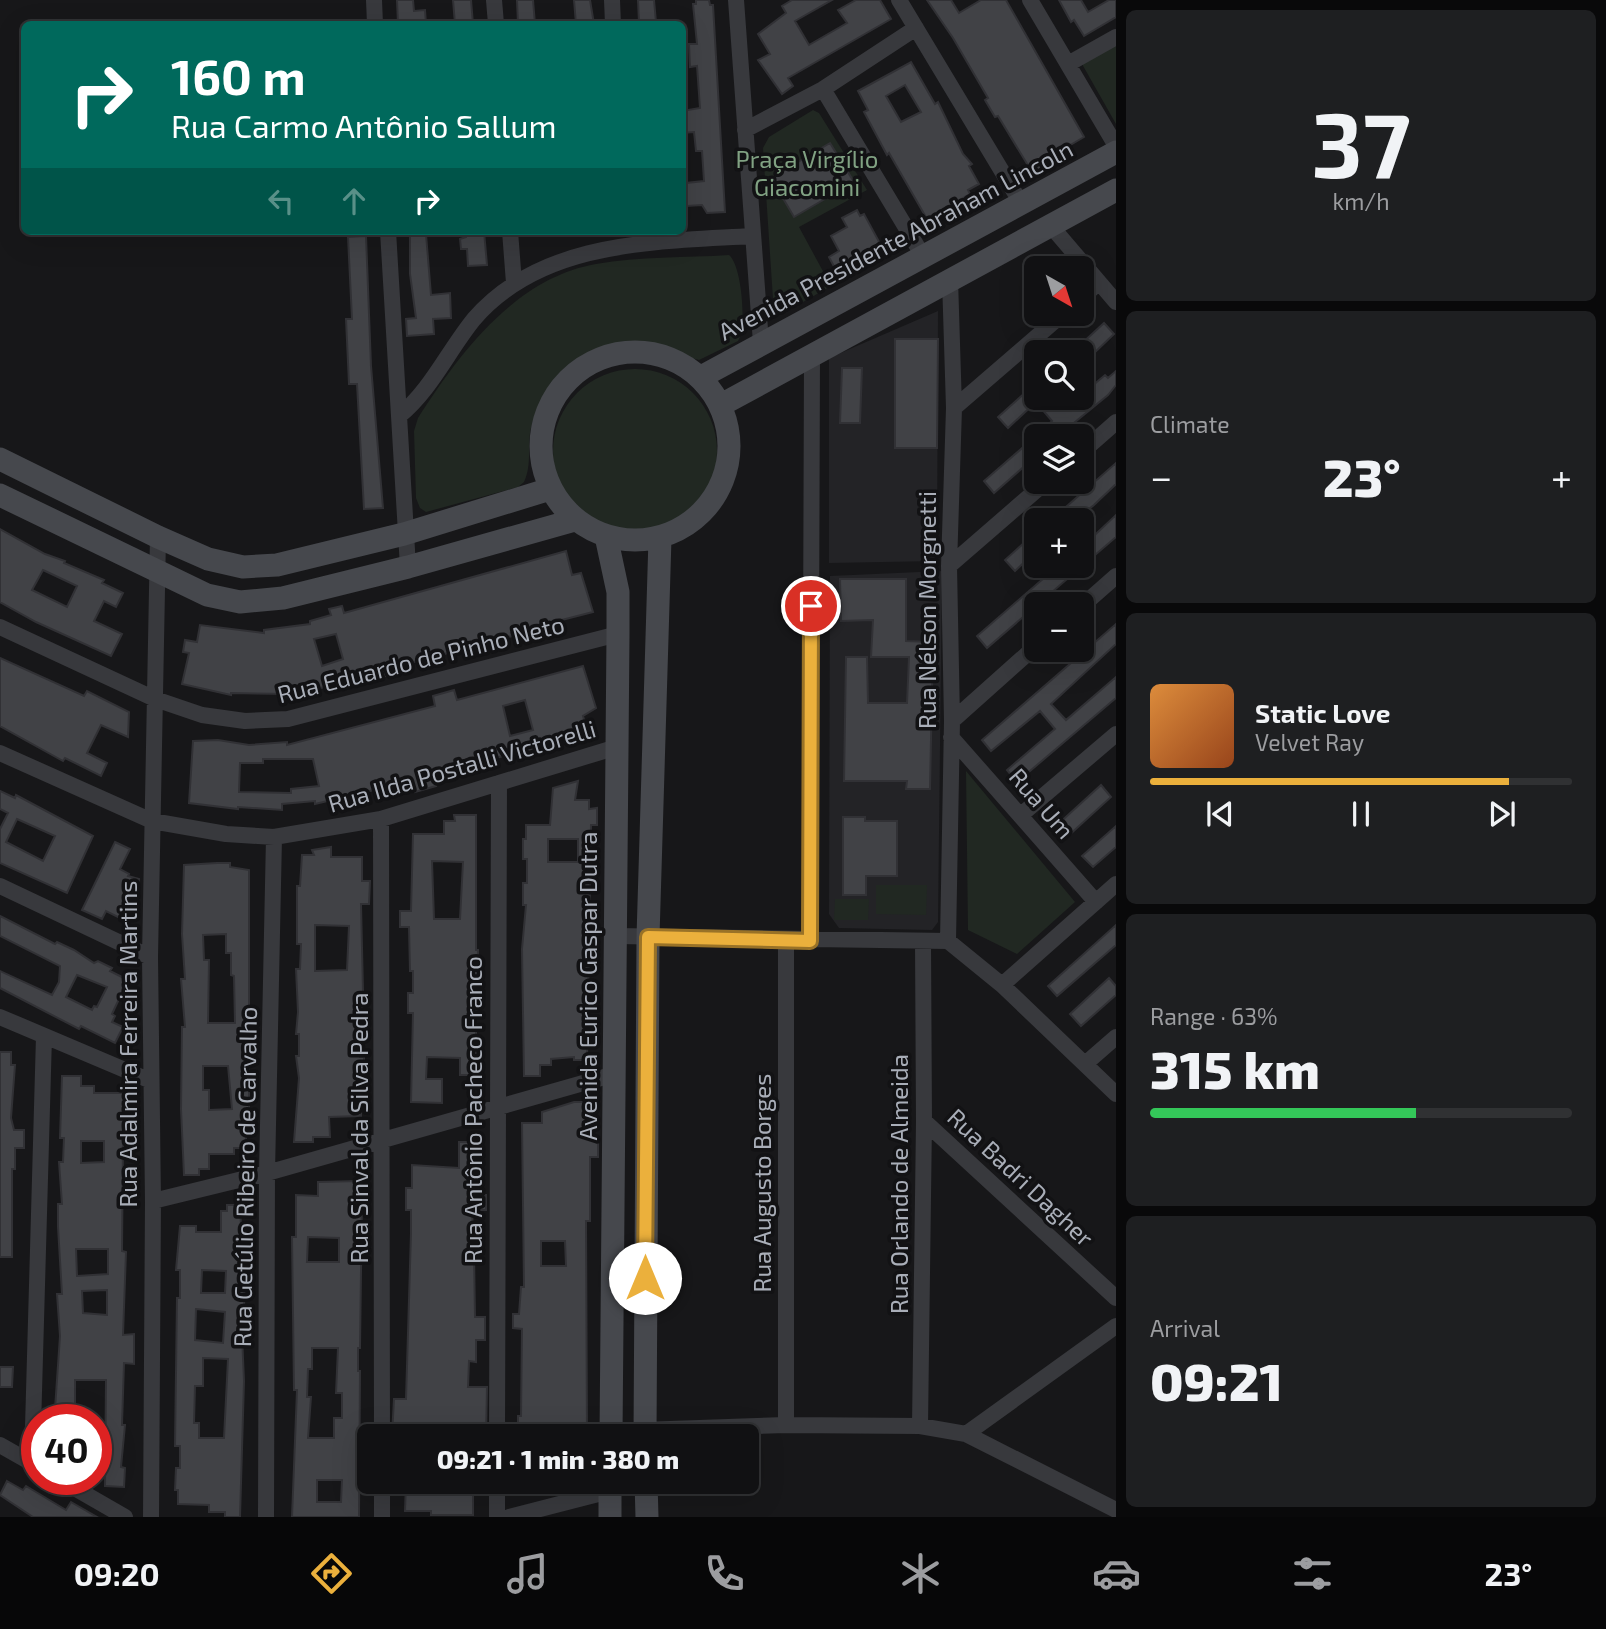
<!DOCTYPE html>
<html lang="en">
<head>
<meta charset="utf-8">
<style>
	:root { --surface:#111113; --page:#1e1f21; --text:#f1f3f6; --muted:#9c9da0; --line:#303133; --accent:#ebb03c }
	body { margin:0; font-family:"Exo 2",sans-serif; background:var(--page); color:var(--text); height:100vh; display:flex; flex-direction:column; font-size:26px; white-space:nowrap }
	* { box-sizing:border-box; margin:0 }
	p { font-size:23px; color:var(--muted) }
	.icon { flex:none; width:38px; height:38px; fill:none; stroke:currentColor; stroke-width:2; stroke-linecap:round; stroke-linejoin:round }
	.map { position:relative; flex:1; overflow:hidden }
	.side { display:flex; flex-direction:column; gap:10px; padding:10px; background:#09090a; width:490px }
	.side>* { flex:none }
	.top-card { position:absolute; left:21px; top:21px; width:665px; height:214px; border-radius:10px; box-shadow:0 7px 28px #0002,0 0 0 2px var(--line); background:#00695c; color:#fff; overflow:hidden }
	.needle { width:46px; rotate:141deg }
	.buttons { position:absolute; left:1024px; top:256px; display:grid; gap:14px }
	.buttons a { display:grid; place-items:center; width:70px; height:70px; border-radius:10px; background:var(--surface); box-shadow:0 7px 28px #0002,0 0 0 2px var(--line); font-size:35px }
	.speed { position:absolute; left:21px; top:1404px; display:flex; gap:14px; font-size:35px; font-weight:700; text-align:center }
	.speed>* { display:grid; place-content:center; width:91px; height:91px; border-radius:50%; background:var(--surface); box-shadow:0 7px 28px #0002,0 0 0 2px var(--line); line-height:1 }
	.speed .limit { border:10px solid #d22; background:#fff; color:#111 }
	.pin { position:absolute; display:grid; place-items:center; width:60px; height:60px; color:#fff; margin:-30px; border:4px solid #fff; border-radius:50%; box-shadow:0 2px 7px #0007 }
	.me { position:absolute; width:77px; margin:-38px; rotate:0deg; stroke-linejoin:round; filter:drop-shadow(0 0 5px #0008) }
	.turn { display:flex; align-items:center; gap:24px; height:147px; padding:0 35px; font-size:32px }
	.turn .icon { width:91px; height:91px; stroke-width:2.5 }
	.turn b { display:block; font-size:49px; line-height:60px }
	.lanes { display:flex; align-items:center; height:66px; padding:0 35px; background:#0003; justify-content:center; gap:35px; direction:ltr }
	.lanes .off { opacity:.35 }
	.big { font-size:52px; font-weight:800; line-height:1.1 }
	.side .widget { flex:1; display:flex; flex-direction:column; justify-content:center; gap:10px; min-width:0; padding:0 24px; border-radius:10px; background:var(--page) }
	.side .dial { align-items:center; gap:0 }
	.dial b { font-size:91px; line-height:1 }
	.song { display:flex; align-items:center; gap:21px }
	.cover { width:84px; height:84px; border-radius:10px; background:linear-gradient(135deg,hsl(30 70% 55%),hsl(20 70% 35%)) }
	.played { height:7px; border-radius:4px; background:linear-gradient(90deg,var(--accent) 85%,var(--line) 85%) }
	.keys { display:flex; justify-content:space-around; direction:ltr }
	.heat { display:flex; justify-content:space-between; align-items:center; font-size:38px; direction:ltr }
	.charge { height:10px; border-radius:5px; background:linear-gradient(90deg,#34c759 63%,var(--line) 0) }
	.trip { position:absolute; left:357px; top:1424px; width:402px; height:70px; border-radius:10px; background:var(--surface); box-shadow:0 7px 28px #0002,0 0 0 2px var(--line); font-weight:800; line-height:70px; text-align:center }
	.dock { display:flex; height:112px; justify-content:space-around; align-items:center; background:#070708; color:var(--muted) }
	.dock .icon { width:49px; height:49px }
	.dock .current { color:var(--accent) }
	.dock b { font-size:32px; color:var(--text) }
	main { display:flex; flex:1; min-height:0 }
	.map>svg:first-child { display:block }
	.built { fill:#232326 }
	.green { fill:#212822 }
	.building { fill:#414246; stroke:#313135; stroke-width:2; fill-rule:evenodd }
	.lines { fill:none; stroke-linecap:round; stroke-linejoin:round }
	.street { stroke:#38393d; stroke-width:16 }
	.secondary { stroke:#46484d; stroke-width:23 }
	.route-casing { stroke:#997227; stroke-width:18 }
	.route { stroke:#ebb03c; stroke-width:12 }
	.labels { text-anchor:middle; stroke-width:7; stroke-linejoin:round; paint-order:stroke }
	.park-label { font-size:24px; fill:#81a283; stroke:#121214 }
	.street-label { font-size:24px; fill:#a9aeb8; stroke:#121214 }
</style>
</head>
<body>
<main>
<div class="map">
<svg width="1116" height="1517" viewBox="0 0 1116 1517">
	<rect width="100%" height="100%" fill="#171719"/>
	<path class="built" d="M938 311 937 561 829 563V358Z
		M942 571 938 922 932 930 839 928 829 914 830 576Z"/>
	<path class="green" d="M1116 45V124L1082 64Z
		M813 110 819 113 867 190 799 227 831 286 789 310 773 299 763 148 769 137Z
		M729 255C742 265 747 329 738 341L699 360C687 357 676 350 664 347 607 332 547 369 532 424 526 443 533 463 524 482L518 487 426 512 420 508 416 498 414 431 418 418C459 354 515 278 596 264 639 256 686 258 729 255Z
		M553 451a82 82 0 1 1 164 0a82 82 0 1 1-164 0Z
		M966 771 1075 902 1017 954 968 930Z
		M876 885H927L926 915 876 914Z
		M835 899H869L868 920H834Z"/>
	<path class="building" d="M397 0H413L414 11 425 10 426 24H398Z
		M453 0H471L473 24H455Z
		M517 0H533L535 24H518Z
		M574 0H590L594 24H576Z
		M638 0H654L656 22 639 23Z
		M696 0H709L710 5H713L725 212 707 213 702 205 687 206 686 183 704 181 702 151H696L694 132 682 133V111L700 108 697 66 690 67 689 44H697L693 4H696Z
		M792 0H832L795 21 809 45 847 23 838 10 856 0H880L891 19 788 78 793 86 782 94 758 60 770 54 758 34 786 13 782 6Z
		M927 0H951L959 13 981 0H1006L1084 137 1067 147 1072 155 1035 177 998 116 995 117 985 100 988 98 953 38Z
		M1059 0H1081L1088 12 1109 0H1116V17L1084 36 1074 20 1071 22Z
		M911 62 935 104 938 102 963 154 972 164 969 166 979 184 968 190 970 194 960 200 962 204 927 219 889 153 887 155 864 112 868 110 858 91ZM905 85 921 112 901 122 886 96Z
		M830 143 854 182 794 217 771 178Z
		M857 210 860 216 864 214 883 249 838 274 829 257 839 251 831 236 847 227 842 218Z
		M466 231H484L487 265 468 266 467 249H461L460 239 466 237Z
		M426 234 431 295 450 293 451 318 433 319 434 334 407 336 406 319 416 318 410 274V235Z
		M366 236 371 366 383 508 364 509 357 384H349L346 319H352L348 237Z
		M1104 323 1114 334 1090 357 1080 345Z
		M895 339H938L937 448H895Z
		M842 368H862L860 423H840Z
		M1116 371V385L1108 395 1058 436H1036L1052 421 1036 402 1008 428 998 417 1036 383V397H1056L1066 408 1105 375 1108 378Z
		M1036 436V456L994 493 984 481Z
		M1116 463V484L1094 505 1075 520H1051Z
		M1116 515V537L987 648 977 636 1059 565H1082V547Z
		M0 529 45 554 65 561 64 563 104 580 102 583 123 593 116 607 104 601 94 621 122 634 111 656 36 622 0 602ZM43 570 77 586 67 607 32 590Z
		M1036 532V551L1015 571 1005 560Z
		M566 551 572 575 581 573 593 612 511 633 512 636 498 640 497 637 432 658 390 667 392 674 375 679 373 673 327 687 289 692V694L231 693V695L182 684 189 653 183 652 185 640 197 642 200 625 264 633V630L310 624V621L331 615 329 609 342 606 344 613ZM336 634 343 659 322 666 314 639Z
		M840 579H906V641L933 642 930 789H906L907 781H844L846 657H867L868 703H907L909 657H871L873 620 841 621Z
		M1116 624V644L1051 704 1066 720 1116 677V698L1017 782 1007 770 1055 729 1040 711 991 751 982 740Z
		M0 658 84 696 87 691 129 712 128 737 101 725 87 753 107 763 101 776 65 758 63 761 0 726Z
		M583 666 596 708 583 716 587 730 558 738 559 742 432 774 436 786 415 792 412 781 315 804V801L282 804V810L238 807V809L189 803 193 741 218 740 249 745 287 742V745L435 706 433 696 454 690 457 700ZM525 700 533 730 510 736 503 706ZM263 759H313L319 786 291 789V793L239 792 240 763H263Z
		M578 781 575 800H589V809L597 808V825H591L587 1060H574V1057L551 1059V1065H540V1076H524L522 949 526 905H523V883H527V859H523V839H526V825H550L553 788ZM548 839H578V862H548Z
		M1101 785 1111 797 1067 837 1057 825Z
		M0 791 15 798 16 795 93 836 67 893 0 863V829L8 813 0 809ZM17 819 55 836 43 861 6 842Z
		M454 815H476V950H478L475 1075H460V1058L427 1057 426 1079H442V1103L411 1102 413 1013H408V993H413V971H410L409 927H400V911H411L413 834H444V821H455ZM432 861 463 862 460 919H434Z
		M843 817H865V821H897V876H866V895H843Z
		M1116 826V847L1093 867 1082 856Z
		M115 842 130 849 120 869 129 874 128 876 139 879 138 889 124 920 106 911 102 919 82 910Z
		M331 847V857H362V881H370L369 904H361L364 1035H361L360 1057H364V1078H361V1116L329 1117 330 1137H313V1142H294L299 1078 296 1056H299V1034H296L298 1012 296 969H300L301 944H297V886H300L302 855H314L312 850ZM315 925 349 926 347 970 315 971Z
		M217 863H230V867L249 870V1132H246V1148H234V1154H209V1169H199V1175H184L181 1109 182 1027H185L181 979H185L182 934 184 865ZM226 934V953H231V975L234 976 235 1023H208L209 960H204L203 935ZM203 1066H228L232 1109 209 1110V1090H203Z
		M0 916 55 944 57 942 74 950 94 963 98 961 112 968 110 971 128 980 112 1014 115 1016 112 1022 123 1027 115 1043 81 1026 79 1029 0 988V971L52 995 59 982 60 966 0 936ZM77 975 107 987 97 1007 94 1006 92 1010 66 997Z
		M1116 925V945L1057 996 1048 986Z
		M1109 978 1116 986V995L1081 1026 1070 1014Z
		M0 1052H11V1065H15L11 1118 14 1130H24V1148H15V1169H12V1257H0Z
		M62 1076H81V1086H94V1093H125L127 1141H123L122 1251 126 1252 123 1335 134 1334V1364L124 1363 122 1425H125L121 1467 125 1468 124 1487 105 1486 106 1380H75V1419H60L61 1410 55 1409 60 1336 57 1294H62L58 1227V1204H62L59 1162H63L64 1138H60ZM81 1141H104V1162L81 1163ZM76 1249H108V1274L77 1276ZM107 1290V1315L83 1313 82 1291Z
		M574 1102H588L590 1139H598V1157H590V1221H586L587 1437 518 1436V1416H521L522 1329 513 1328V1314H519L521 1287H524L522 1123H542V1112ZM541 1241H565L566 1266H541Z
		M459 1142H475V1195H486V1210H472L473 1232H477V1253H474L475 1317H485V1340H476V1362L469 1361 468 1387H487L486 1437 392 1435 394 1399H406L411 1233V1210H406V1188H412V1165L459 1168Z
		M359 1181V1196H362L360 1348H358V1371H360L359 1517H292L297 1390H294L292 1237H296V1195L318 1196V1182ZM308 1237 339 1238V1262H307ZM312 1348H338L336 1393H342V1418H334V1438H308L311 1397H307L308 1369H312ZM317 1480H342L341 1502H317Z
		M227 1205H240L242 1249H245L244 1312H241L244 1381 240 1517H225V1512H209V1505L178 1504V1490H175L176 1468H180V1446H175L177 1298H180V1270H176L180 1226H196V1232H221V1211H227ZM202 1270 226 1271 225 1293H201ZM196 1309 225 1312 223 1343 195 1340ZM203 1358 228 1359 224 1438H199V1423H194L195 1386H203Z
		M0 1367H13L12 1387H0Z
		M7 1481 23 1490 26 1486 66 1510 71 1502 97 1517H33L0 1495Z
		M406 1482H473V1515H431V1511H405Z"/>
	<g class="lines">
		<path class="street" d="M374 0 375 24
			M494 0 496 24
			M612 0 613 24
			M736 0 761 343
			M899 0 1021 203
			M1030 0 1116 146
			M1068 64 1116 37
			M823 89 923 256
			M745 130 823 89 916 28
			M1051 226 1116 302
			M388 231 408 567
			M510 231 514 283
			M1082 298 1099 282
			M954 408 1064 313
			M399 416C431 390 448 351 474 319 542 240 656 242 752 236
			M1082 452 1116 422
			M949 566 1047 481
			M1082 606 1116 576
			M0 627 155 699 202 715 245 721 288 719 618 634
			M952 721 1036 646
			M951 737 1096 902
			M0 753 152 821 226 834 274 837 381 819 617 747
			M1021 815 1116 734
			M381 819 382 1437
			M0 886 150 957
			M616 936 948 941 1002 985 1116 1094
			M786 941V1425
			M810 941 812 355
			M948 941 952 721 949 566 954 408 950 279
			M1002 985 1116 884
			M0 1017 151 1081
			M1085 1064 1116 1037
			M924 1121 1116 1298
			M153 1201 267 1173 615 1074
			M920 1426 924 1121 923 942
			M612 1431 786 1425 920 1426 966 1434 1116 1510
			M966 1434 1116 1326
			M497 1437 499 783
			M0 1445 37 1466
			M32 1463 44 1036
			M59 1479 125 1517
			M497 1482V1517
			M151 1517 153 1201 150 957 158 537
			M266 1517 267 1173 274 837
			M382 1517V1482
			M509 1517 610 1491"/>
		<path class="secondary" d="M541 446a94 94 0 1 1 188 0a94 94 0 1 1-188 0Z
			M701 377 1116 152
			M721 405 1116 190
			M0 459 158 537 208 559 243 567 277 565 404 534 550 489
			M0 495 207 595 240 602 283 598 408 567 575 520
			M606 536 618 592V634L611 1437
			M645 1437 648 937 660 538
			M646 1482 647 1517
			M610 1517V1482"/>
	</g>
	<g class="lines">
		<g class="route-casing">
			<path id="route" d="M645 1278 648 937 810 941 811 606"/>
		</g>
		<use href="#route" class="route"/>
	</g>
	<g class="labels">
		<g class="park-label">
			<text x="807" y="168">Praça Virgílio<tspan x="807" dy="28">Giacomini</tspan></text>
		</g>
		<g class="street-label">
			<text transform="translate(896 241) rotate(-28)" y="8">Avenida Presidente Abraham Lincoln</text>
			<text transform="translate(928 610) rotate(-90)" y="8">Rua Nélson Morgnetti</text>
			<text transform="translate(421 660) rotate(-14)" y="8">Rua Eduardo de Pinho Neto</text>
			<text transform="translate(462 767) rotate(-16)" y="8">Rua Ilda Postalli Victorelli</text>
			<text transform="translate(1041 804) rotate(49)" y="8">Rua Um</text>
			<text transform="translate(589 986) rotate(-90)" y="8">Avenida Eurico Gaspar Dutra</text>
			<text transform="translate(129 1044) rotate(-90)" y="8">Rua Adalmira Ferreira Martins</text>
			<text transform="translate(474 1110) rotate(-90)" y="8">Rua Antônio Pacheco Franco</text>
			<text transform="translate(360 1128) rotate(-90)" y="8">Rua Sinval da Silva Pedra</text>
			<text transform="translate(246 1177) rotate(-89)" y="8">Rua Getúlio Ribeiro de Carvalho</text>
			<text transform="translate(1020 1178) rotate(43)" y="8">Rua Badri Dagher</text>
			<text transform="translate(763 1183) rotate(-90)" y="8">Rua Augusto Borges</text>
			<text transform="translate(900 1184) rotate(-90)" y="8">Rua Orlando de Almeida</text>
		</g>
	</g>
</svg>
<div class="buttons">
<a><svg class="needle" viewBox="-14 -14 28 28"><path d="M0-13l5 13h-10z" fill="#e53935"/><path d="M0 13l5-13h-10z" fill="#9c9da0"/></svg></a>
<a><svg class="icon" aria-label="search" viewBox="0 0 24 24"><circle cx="10" cy="10" r="6"/><path d="M15 15l6 6"/></svg></a>
<a><svg class="icon" aria-label="layers" viewBox="0 0 24 24"><path d="M12 4l9 5-9 5-9-5zM3 14l9 5 9-5"/></svg></a>
<a>+</a>
<a>−</a>
</div>
<div class="speed"><div class="limit">40</div></div>
<div class="pin" style="left:811px;top:606px;background:#d93025"><svg class="icon" aria-label="arrive" viewBox="0 0 24 24"><path d="M6 21V4h12l-3 4 3 4H6"/></svg></div>
<svg class="me" style="left:645px;top:1278px" viewBox="-20 -20 40 40"><circle r="19" fill="#fff"/><path d="M0-13L10 11 0 6-10 11z" fill="#ebb03c"/></svg>
<div class="trip">09:21 · 1 min · 380 m</div>
<div class="top-card">
<div class="turn"><svg class="icon" aria-label="right" viewBox="0 0 24 24"><path d="M7 20v-9h11M14 6l5 5-5 5"/></svg><div><b>160 m</b>Rua Carmo Antônio Sallum</div></div>
<div class="lanes"><svg class="icon off" aria-label="left" viewBox="0 0 24 24"><path d="M17 20v-9H6M10 6l-5 5 5 5"/></svg><svg class="icon off" aria-label="ahead" viewBox="0 0 24 24"><path d="M12 20V5M6 11l6-6 6 6"/></svg><svg class="icon" aria-label="right" viewBox="0 0 24 24"><path d="M7 20v-9h11M14 6l5 5-5 5"/></svg></div>
</div>
</div>
<section class="side">
<div class="widget dial"><b>37</b><p>km/h</p></div>
<div class="widget"><p>Climate</p>
<div class="heat"><a>−</a><b class="big">23°</b><a>+</a></div>
</div>
<div class="widget">
<div class="song"><i class="cover"></i><div><b>Static Love</b><p>Velvet Ray</p></div></div>
<div class="played"></div>
<div class="keys"><svg class="icon" aria-label="previous" viewBox="0 0 24 24"><path d="M18 5L8 12l10 7zM5 5v14"/></svg><svg class="icon" aria-label="pause" viewBox="0 0 24 24"><path d="M8 5v14M16 5v14"/></svg><svg class="icon" aria-label="next" viewBox="0 0 24 24"><path d="M6 5l10 7-10 7zM19 5v14"/></svg></div>
</div>
<div class="widget"><p>Range · 63%</p><b class="big">315 km</b><div class="charge"></div></div>
<div class="widget"><p>Arrival</p><b class="big">09:21</b></div>
</section>
</main>
<nav class="dock">
<b>09:20</b>
<svg class="icon current" aria-label="directions" viewBox="0 0 24 24"><path d="M12 3l9 9-9 9-9-9zM9 14v-3h6M13 9l2 2-2 2"/></svg>
<svg class="icon" aria-label="music" viewBox="0 0 24 24"><path d="M9 18V5l10-2v13"/><circle cx="6" cy="18" r="3"/><circle cx="16" cy="16" r="3"/></svg>
<svg class="icon" aria-label="phone" viewBox="0 0 24 24"><path d="M5 4h4l2 5-3 2q2 4 5 5l2-3 5 2v4C11 20 4 13 5 4z"/></svg>
<svg class="icon" aria-label="climate" viewBox="0 0 24 24"><path d="M12 3v18M4 7l16 10M4 17L20 7"/></svg>
<svg class="icon" aria-label="car" viewBox="0 0 24 24"><path d="M5 17H2v-5l4-1 3-4h7l3 4 3 1v5h-3M9 17h6M6 11h13"/><circle cx="7" cy="17" r="2"/><circle cx="17" cy="17" r="2"/></svg>
<svg class="icon" aria-label="filters" viewBox="0 0 24 24"><path d="M4 7h16M4 17h16"/><circle cx="9" cy="7" r="2"/><circle cx="15" cy="17" r="2"/></svg>
<b>23°</b>
</nav>
</body>
</html>
